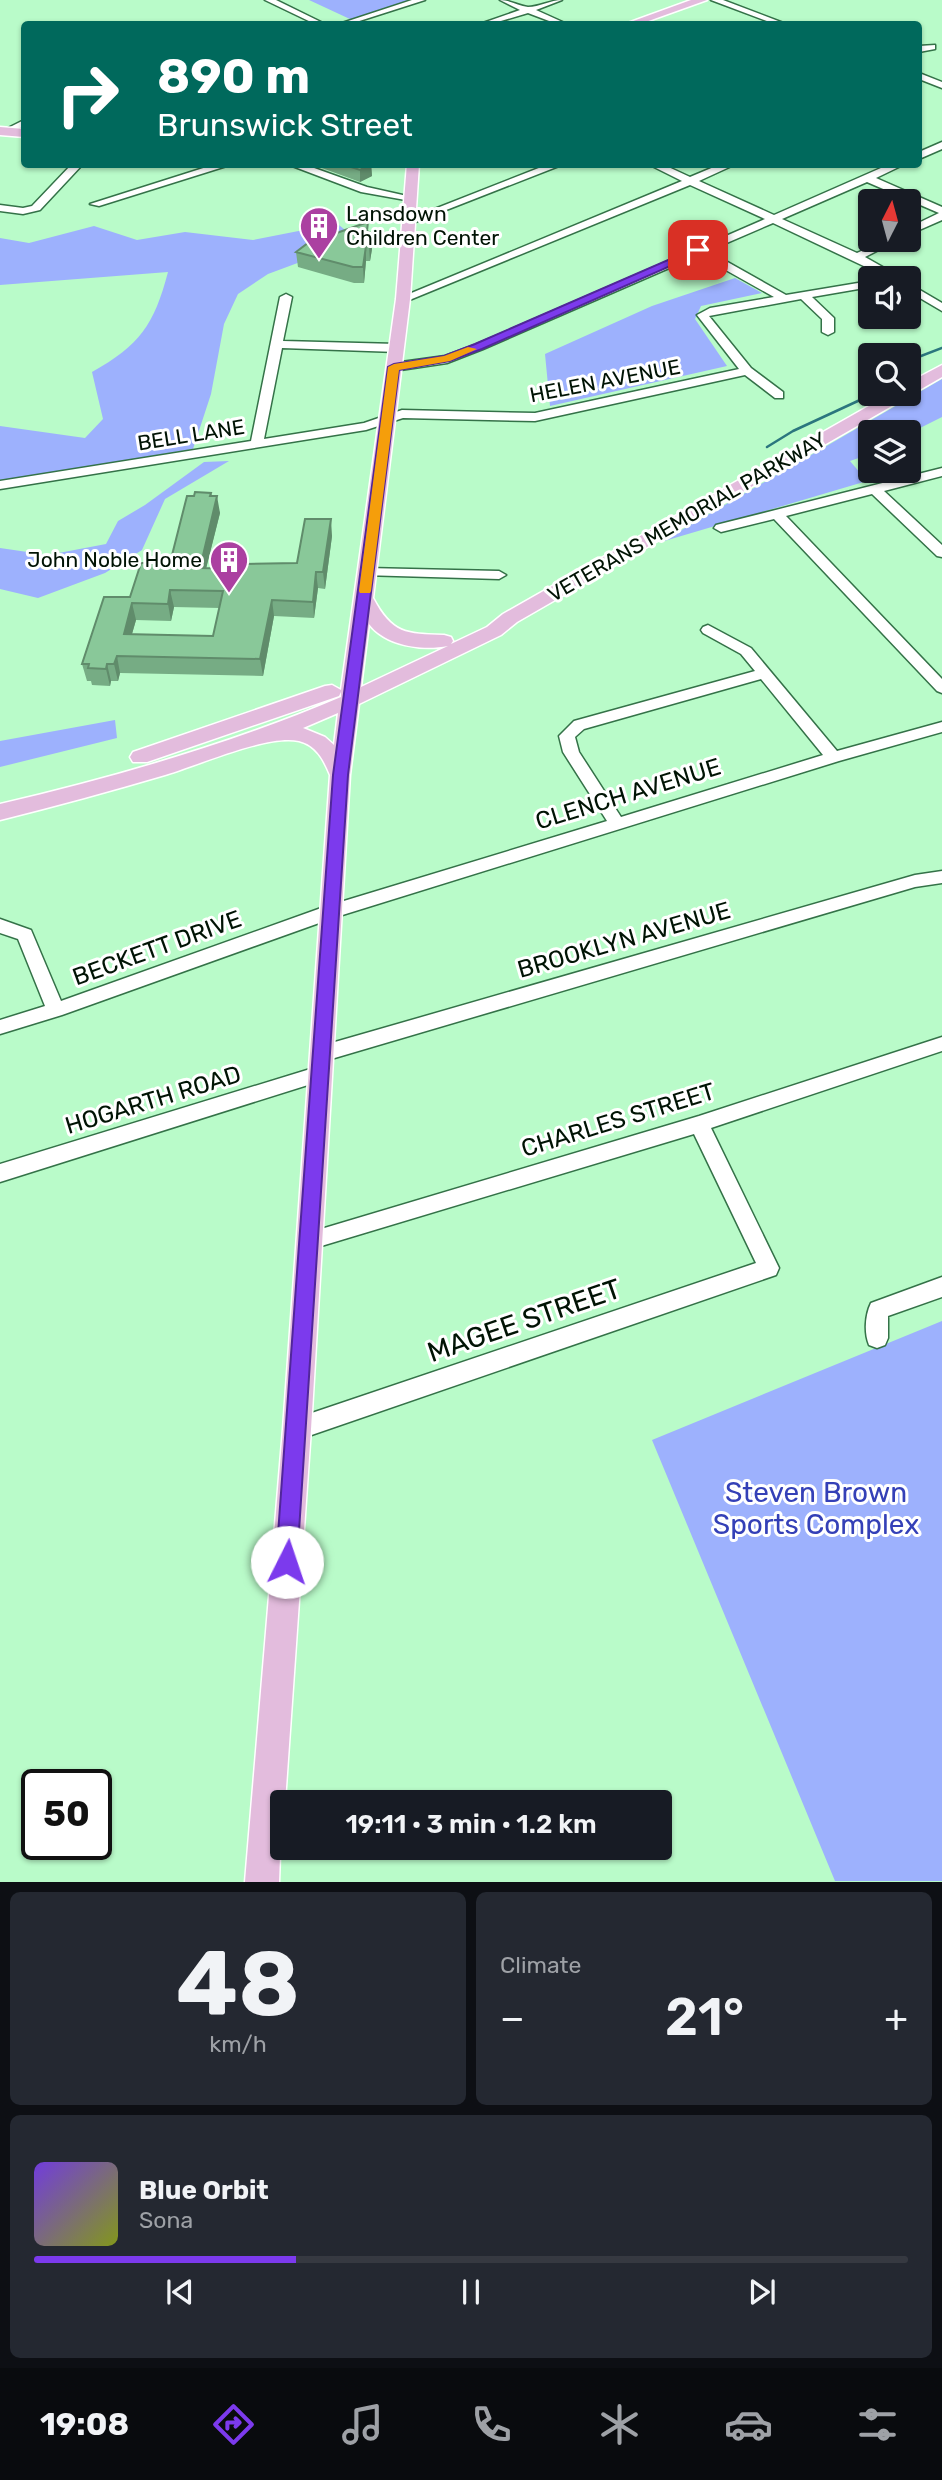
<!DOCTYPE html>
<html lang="en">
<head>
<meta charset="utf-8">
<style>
	:root { --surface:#171b24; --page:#242831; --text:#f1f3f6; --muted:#9ea1a6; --line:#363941; --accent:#7c3aed }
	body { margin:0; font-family:Rubik,sans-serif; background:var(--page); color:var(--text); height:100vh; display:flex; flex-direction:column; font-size:26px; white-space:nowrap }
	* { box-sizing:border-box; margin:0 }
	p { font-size:23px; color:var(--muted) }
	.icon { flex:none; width:38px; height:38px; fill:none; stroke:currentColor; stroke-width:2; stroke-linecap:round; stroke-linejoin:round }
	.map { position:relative; height:1882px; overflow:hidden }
	.details { display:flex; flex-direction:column; gap:10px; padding:10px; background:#0d0f14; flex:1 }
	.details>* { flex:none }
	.banner { position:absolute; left:21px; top:21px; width:901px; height:147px; border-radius:7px; box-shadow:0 2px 5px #0004; background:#00695c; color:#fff; overflow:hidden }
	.needle { width:46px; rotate:6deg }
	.buttons { position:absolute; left:858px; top:189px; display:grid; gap:14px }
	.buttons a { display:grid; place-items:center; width:63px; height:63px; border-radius:7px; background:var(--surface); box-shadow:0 2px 5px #0004; font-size:35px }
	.speed { position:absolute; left:21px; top:1769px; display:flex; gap:14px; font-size:35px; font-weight:700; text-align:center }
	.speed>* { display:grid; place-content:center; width:91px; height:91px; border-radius:50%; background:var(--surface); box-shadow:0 2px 5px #0004; line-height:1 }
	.speed .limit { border:4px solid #111; border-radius:10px; background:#fff; color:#111 }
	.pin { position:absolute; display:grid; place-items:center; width:60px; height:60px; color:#fff; margin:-30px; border-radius:14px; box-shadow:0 4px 10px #0006 }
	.me { position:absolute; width:77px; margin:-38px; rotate:4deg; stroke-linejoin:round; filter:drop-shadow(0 0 5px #0008) }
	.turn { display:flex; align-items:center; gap:24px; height:147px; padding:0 21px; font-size:32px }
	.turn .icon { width:91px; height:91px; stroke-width:2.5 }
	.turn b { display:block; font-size:49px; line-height:60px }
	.big { font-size:52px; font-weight:600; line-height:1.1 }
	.details .widget { flex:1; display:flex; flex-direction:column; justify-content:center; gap:10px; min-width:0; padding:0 24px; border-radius:10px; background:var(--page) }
	.details .dial { align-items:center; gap:0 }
	.dial b { font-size:91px; line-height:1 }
	.song { display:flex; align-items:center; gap:21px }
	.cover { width:84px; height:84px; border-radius:10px; background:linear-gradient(135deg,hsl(260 70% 55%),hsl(70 70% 35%)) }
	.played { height:7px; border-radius:4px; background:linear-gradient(90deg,var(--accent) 30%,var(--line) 30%) }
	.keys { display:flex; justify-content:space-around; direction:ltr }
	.heat { display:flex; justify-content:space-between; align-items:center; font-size:38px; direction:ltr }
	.details .tiles { flex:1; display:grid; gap:10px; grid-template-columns:1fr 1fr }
	.widget:last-child { grid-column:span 2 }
	.trip { position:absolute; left:270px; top:1790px; width:402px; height:70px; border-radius:7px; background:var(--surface); box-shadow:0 2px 5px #0004; font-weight:600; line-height:70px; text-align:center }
	.tabs { display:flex; height:112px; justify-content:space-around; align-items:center; background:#090b0e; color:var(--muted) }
	.tabs .icon { width:49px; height:49px }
	.tabs .on { color:var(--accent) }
	.tabs b { font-size:32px; color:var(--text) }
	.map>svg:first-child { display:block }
	.green { fill:#9db1fd }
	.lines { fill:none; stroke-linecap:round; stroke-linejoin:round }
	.stream { stroke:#2b767e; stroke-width:2.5 }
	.minor-casing { stroke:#347248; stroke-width:3 }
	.major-casing { stroke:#fff; stroke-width:3 }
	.minor { fill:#fff; fill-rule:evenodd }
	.major { fill:#e3bcdd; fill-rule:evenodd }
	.wall { fill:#76ac84; fill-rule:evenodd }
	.shaded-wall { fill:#608c6b }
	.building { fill:#89c899; stroke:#608c6b; stroke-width:2; fill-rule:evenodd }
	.route { fill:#7c3aed; stroke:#51269a; stroke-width:2 }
	.slow { fill:#f59e0b }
	.labels { text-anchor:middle; stroke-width:6; stroke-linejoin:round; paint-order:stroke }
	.far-poi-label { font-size:21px; fill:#001304; stroke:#fff; text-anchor:start }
	.far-street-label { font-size:21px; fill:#001304; stroke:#fff }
	.street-label { font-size:24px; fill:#001304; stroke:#fff }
	.near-street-label { font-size:28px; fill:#001304; stroke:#fff }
	.near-park-label { font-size:28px; fill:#3440b7; stroke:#fff }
</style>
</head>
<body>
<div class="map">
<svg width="942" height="1882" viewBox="0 0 942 1882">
	<rect width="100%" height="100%" fill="#b9fbc9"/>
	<path class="green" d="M309 0H414L352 20Z
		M313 213 325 214 354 237 346 245 268 274 238 294 224 324 211 394 193 449 0 481V426L85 438 103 419 92 372C140 345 154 325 168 272L0 285V238L29 243 94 226 137 240 185 232 253 240 324 226Z
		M735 278 762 293 701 306 695 319 727 366 550 406 545 354 652 306Z
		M942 379V417L908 434 870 432V454L850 461 867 481 661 542Z
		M229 461 165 499 142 550 105 573 38 598 0 589V548L48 555 106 544 118 521 145 505 204 462Z
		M115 720 117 738 0 767V741Z
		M942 1321V1881H835L652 1440Z"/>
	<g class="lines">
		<path class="stream" d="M908 361 942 348
			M767 447 793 431 873 394"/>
		<g class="minor-casing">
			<path id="minor" d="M265 0H276L325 24H315Z
				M412 0H425L350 24H339Z
				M500 0C510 0 518 6 528 7 539 7 551 0 562 0L536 10 567 24H557L528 13 491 24H480L520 10Z
				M711 0H723L786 24H775Z
				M935 45V49L919 52V46Z
				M919 73 942 82V88L919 79Z
				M24 120V126L7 134 2 131Z
				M942 142V149L919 159V152Z
				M72 164H83L40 210 23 214 0 211V205L23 208 32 206Z
				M216 164H233L99 206 90 204Z
				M287 164H303L367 187 416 198 411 201 361 192Z
				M549 164H564L413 223 404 221Z
				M648 164H662L690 177 721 164H736L699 181 774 215 890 164H905L876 178 942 207V220L908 235V228L939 213 867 182 782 219 857 253 885 240H898L865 257 902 278H889L773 223 708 251 786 295 870 281V287L812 297 834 318V332L828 335 822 332V319L801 299 709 316 751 368 783 392V398H775L745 375 535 421 403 418 366 430 0 489V481L251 441 280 297 286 294 292 297 283 341 397 344 403 348 397 352 282 348 264 439 364 423 402 410 535 413 739 369 697 315 710 308 774 297 699 255 483 349 447 363 394 371 388 367 394 363 445 356 475 345 765 219 690 185 407 301 397 299 682 181Z
				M908 283 942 303V311L908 291Z
				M942 468V476L884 491 942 545V557L937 556 872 494 786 516 942 679V693L937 691 774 519 721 532 714 528 716 525Z
				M367 568 499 571 506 575 499 579 362 575 360 572Z
				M708 625 751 648 837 751 942 722V732L839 761 336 917 62 1015 0 1034V1020L45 1006 18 939 0 933V919L31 930 61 1001 324 907 607 821 563 752 559 736 574 721 755 671 741 654 703 633 701 630 703 627ZM761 679 823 755 621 817 579 752 575 737 584 729Z
				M942 871V883L915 887 321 1062 314 1059 312 1054 314 1049 321 1046 915 875Z
				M942 1037V1051L711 1128 779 1268 776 1275 297 1440 289 1437 286 1429 289 1421 297 1418 756 1263 694 1134 308 1250 301 1247 298 1241 301 1235 699 1116Z
				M320 1066 327 1069 329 1074 327 1079 0 1182V1164Z
				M942 1277V1297L888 1316V1338L885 1345 877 1348 869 1345C864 1333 865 1315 871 1303Z"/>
		</g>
		<g class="major-casing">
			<path id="major" d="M691 0H707L640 24H625Z
				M0 127 24 129V137L0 135Z
				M407 164H419L410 299 373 598C392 634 406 634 444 635L451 637 453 641 451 644 487 627 503 614 890 394H908V383L942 365V377L517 622 501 635 359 704 350 775 311 1429 285 1802H282L279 1882H245L283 1429 330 775C324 760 316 745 299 741 267 734 199 765 165 775 111 791 56 806 0 820V804C116 777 231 744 341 697V692L339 696 147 762H133L130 757 133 752 325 686 332 685 341 690 396 299ZM369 624C386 646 422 651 448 646L361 687ZM338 713 334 745 325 737 303 728Z"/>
		</g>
		<use href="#minor" class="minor"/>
		<use href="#major" class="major"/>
	</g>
	<path class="wall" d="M311 164H371L372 176 360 182Z
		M369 232 372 249 370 261H366L364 283H354L298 267 296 252Z
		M211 493 220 513 206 568 245 569 297 563 332 536 325 589 318 588 314 618 274 616 263 676 120 673 118 681H111L110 686 92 685 91 681H87L82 664 130 597 170 563 194 496ZM174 607 220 608 213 636 132 634 136 620 171 621Z"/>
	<path class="shaded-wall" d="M371 164 372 176 360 182V170Z
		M371 233 372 249 370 261 369 246Z
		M366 246V261L364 283 363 267Z
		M217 496 220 513 202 585 200 568Z
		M331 519 332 536 325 589 323 572Z
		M316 572 318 588 314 618 313 602Z
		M170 590 174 607 171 621 168 604Z
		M272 600 274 616 263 676 260 659Z
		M132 603 136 620 127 651 124 634Z
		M117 656 120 673 118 681 114 664Z
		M107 664 111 681 110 686 106 669Z"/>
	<path class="building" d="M342 164H371L360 170Z
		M368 222 367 231 371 233 369 246H366L363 267H353L296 252 308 243Z
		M195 492 211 493 210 496H217L200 568 245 569V564L297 563 305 519H331L323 572H316L313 602 272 600 260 659 117 656 114 664H107L106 669 88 668 89 664H82L104 597H130L141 563H170L187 496H194ZM170 590 223 591 213 636 124 634 132 603 168 604Z"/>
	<path class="route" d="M698 247 703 250 702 252 482 349 450 361 399 370 348 775 297 1562 294 1569 287 1573 279 1569 276 1562 333 775 388 367 394 364 444 356 475 344Z"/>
	<path class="slow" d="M468 347 477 349 450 361 399 370 371 591 370 593H360L359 591 388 367 394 364 444 356Z"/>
	<defs>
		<g id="building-pin" transform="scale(2.0125)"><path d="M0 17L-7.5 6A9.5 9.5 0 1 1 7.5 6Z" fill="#ab40a1" stroke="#fff"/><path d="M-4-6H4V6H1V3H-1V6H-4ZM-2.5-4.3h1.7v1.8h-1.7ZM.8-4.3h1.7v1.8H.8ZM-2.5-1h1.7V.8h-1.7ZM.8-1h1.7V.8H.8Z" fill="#fff"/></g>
	</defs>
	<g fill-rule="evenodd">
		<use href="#building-pin" x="319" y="226"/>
		<use href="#building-pin" x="229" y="560"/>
	</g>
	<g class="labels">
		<g class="far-poi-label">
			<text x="346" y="221">Lansdown<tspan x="346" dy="24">Children Center</tspan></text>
			<text x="202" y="567" text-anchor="end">John Noble Home</text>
		</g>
		<g class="far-street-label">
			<text transform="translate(605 381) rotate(-11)" y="7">HELEN AVENUE</text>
			<text transform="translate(191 435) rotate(-9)" y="7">BELL LANE</text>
			<text transform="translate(687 517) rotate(-30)" y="7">VETERANS MEMORIAL PARKWAY</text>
		</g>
		<g class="street-label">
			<text transform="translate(628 794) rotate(-17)" y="8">CLENCH AVENUE</text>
			<text transform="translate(624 940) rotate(-16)" y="8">BROOKLYN AVENUE</text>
			<text transform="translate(157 948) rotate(-20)" y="8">BECKETT DRIVE</text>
			<text transform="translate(153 1100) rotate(-17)" y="8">HOGARTH ROAD</text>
			<text transform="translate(618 1120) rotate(-17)" y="8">CHARLES STREET</text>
		</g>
		<g class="near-street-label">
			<text transform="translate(524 1320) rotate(-19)" y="10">MAGEE STREET</text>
		</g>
		<g class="near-park-label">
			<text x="816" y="1502">Steven Brown<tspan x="816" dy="32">Sports Complex</tspan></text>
		</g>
	</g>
</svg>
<div class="buttons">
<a><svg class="needle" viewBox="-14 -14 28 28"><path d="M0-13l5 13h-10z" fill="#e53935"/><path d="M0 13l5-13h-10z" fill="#9ea1a6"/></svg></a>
<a><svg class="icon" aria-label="sound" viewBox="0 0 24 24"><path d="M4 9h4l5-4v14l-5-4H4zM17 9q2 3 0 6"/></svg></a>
<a><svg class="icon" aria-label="search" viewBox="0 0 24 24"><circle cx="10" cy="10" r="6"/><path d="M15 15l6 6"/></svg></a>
<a><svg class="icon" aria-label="layers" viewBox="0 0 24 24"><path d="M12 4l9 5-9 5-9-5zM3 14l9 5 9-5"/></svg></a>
</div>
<div class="speed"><div class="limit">50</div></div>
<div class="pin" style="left:698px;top:250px;background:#d93025"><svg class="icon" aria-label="arrive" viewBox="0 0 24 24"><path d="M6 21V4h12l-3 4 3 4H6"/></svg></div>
<svg class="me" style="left:287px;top:1562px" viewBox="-20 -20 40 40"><circle r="19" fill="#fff"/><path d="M0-13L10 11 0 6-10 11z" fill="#7c3aed"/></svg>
<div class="trip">19:11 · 3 min · 1.2 km</div>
<div class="banner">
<div class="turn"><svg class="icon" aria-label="right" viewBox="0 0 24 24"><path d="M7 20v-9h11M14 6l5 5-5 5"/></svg><div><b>890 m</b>Brunswick Street</div></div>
</div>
</div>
<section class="details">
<div class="tiles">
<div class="widget dial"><b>48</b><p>km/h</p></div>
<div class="widget"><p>Climate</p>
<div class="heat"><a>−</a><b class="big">21°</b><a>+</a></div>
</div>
<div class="widget">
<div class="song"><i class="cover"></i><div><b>Blue Orbit</b><p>Sona</p></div></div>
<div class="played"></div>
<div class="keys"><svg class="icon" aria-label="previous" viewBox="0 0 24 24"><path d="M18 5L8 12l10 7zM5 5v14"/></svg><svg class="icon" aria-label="pause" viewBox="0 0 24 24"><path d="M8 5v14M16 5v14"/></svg><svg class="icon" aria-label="next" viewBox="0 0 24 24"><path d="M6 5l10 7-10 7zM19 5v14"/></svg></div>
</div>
</div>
</section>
<nav class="tabs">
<b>19:08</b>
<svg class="icon on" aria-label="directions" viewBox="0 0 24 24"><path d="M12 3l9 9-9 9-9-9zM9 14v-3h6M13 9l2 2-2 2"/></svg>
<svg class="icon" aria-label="music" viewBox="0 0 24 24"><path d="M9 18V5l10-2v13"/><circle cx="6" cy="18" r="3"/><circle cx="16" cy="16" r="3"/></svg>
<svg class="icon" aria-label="phone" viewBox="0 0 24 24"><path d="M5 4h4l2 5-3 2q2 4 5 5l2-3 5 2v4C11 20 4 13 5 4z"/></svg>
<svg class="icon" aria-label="climate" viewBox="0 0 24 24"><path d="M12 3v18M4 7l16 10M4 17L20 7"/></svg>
<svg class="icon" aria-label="car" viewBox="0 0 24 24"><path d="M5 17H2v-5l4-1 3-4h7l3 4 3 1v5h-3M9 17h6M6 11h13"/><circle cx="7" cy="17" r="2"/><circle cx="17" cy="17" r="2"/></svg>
<svg class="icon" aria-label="filters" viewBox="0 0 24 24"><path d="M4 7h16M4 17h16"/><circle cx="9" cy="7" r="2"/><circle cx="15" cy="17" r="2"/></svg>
</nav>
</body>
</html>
